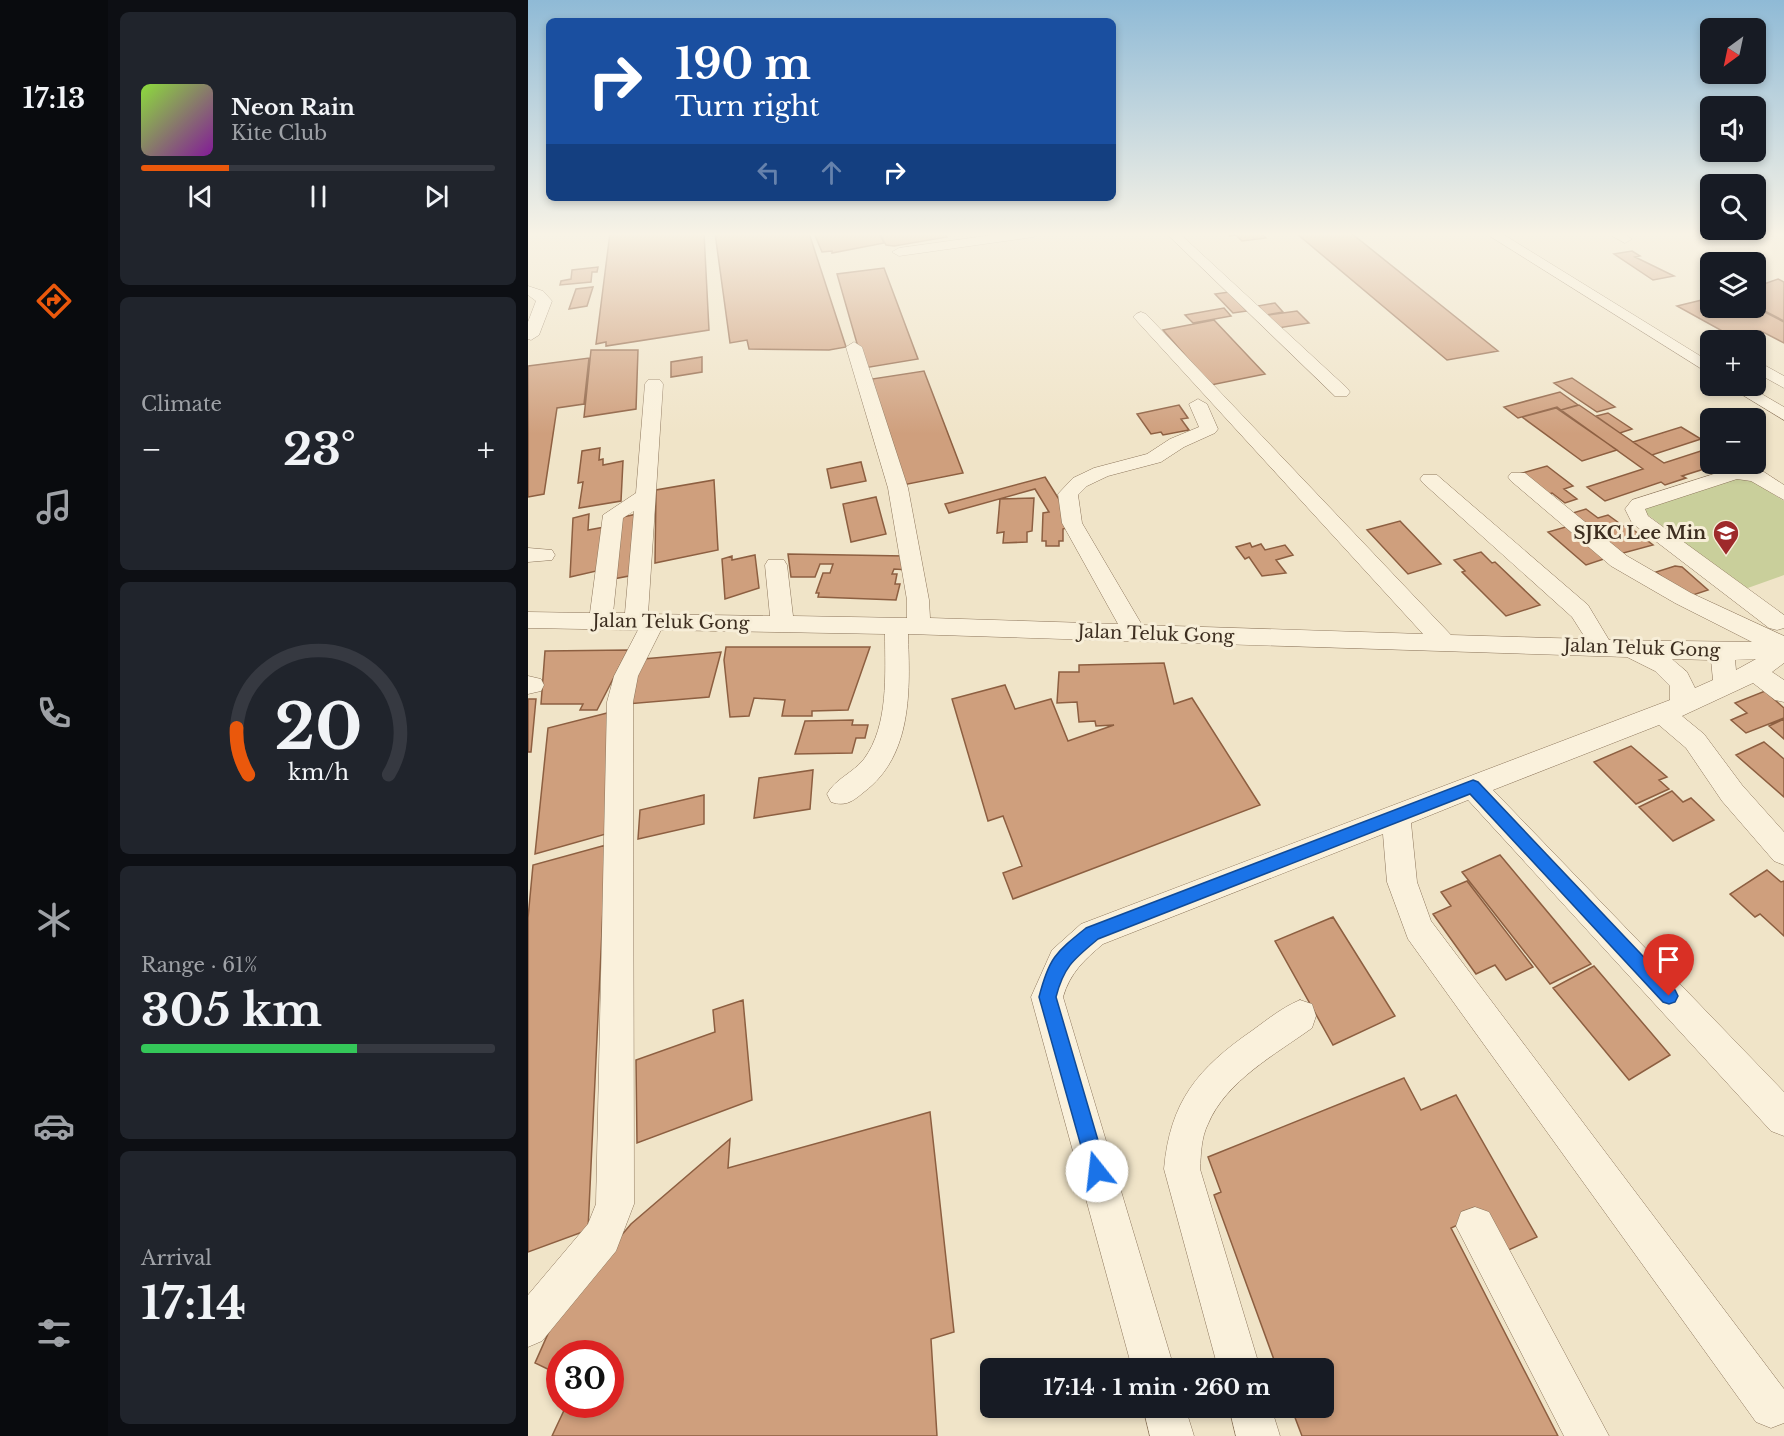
<!DOCTYPE html>
<html lang="en">
<head>
<meta charset="utf-8">
<style>
	:root { --surface:#171b24; --page:#20242c; --text:#f1f3f6; --muted:#9ea1a6; --line:#363941; --accent:#ea580c }
	body { margin:0; font-family:"Libre Baskerville",serif; background:var(--page); color:var(--text); height:100vh; display:flex; flex-direction:column; font-size:22px; white-space:nowrap }
	* { box-sizing:border-box; margin:0 }
	p { font-size:20px; color:var(--muted) }
	.icon { flex:none; width:33px; height:33px; fill:none; stroke:currentColor; stroke-width:2; stroke-linecap:round; stroke-linejoin:round }
	.map { position:relative; flex:1; overflow:hidden }
	.side { display:flex; flex-direction:column; gap:12px; padding:12px; background:#0d0f14; width:420px }
	.side>* { flex:none }
	.guide { position:absolute; left:18px; top:18px; width:570px; height:183px; border-radius:9px; box-shadow:0 3px 9px #0003; background:#1a4fa0; color:#fff; overflow:hidden }
	.needle { width:39px; rotate:213deg }
	.tools { position:absolute; left:1172px; top:18px; display:grid; gap:12px }
	.tools a { display:grid; place-items:center; width:66px; height:66px; border-radius:9px; background:var(--surface); box-shadow:0 3px 9px #0003; font-size:30px }
	.speed { position:absolute; left:18px; top:1340px; display:flex; gap:12px; font-size:30px; font-weight:700; text-align:center }
	.speed>* { display:grid; place-content:center; width:78px; height:78px; border-radius:50%; background:var(--surface); box-shadow:0 3px 9px #0003; line-height:1 }
	.speed .limit { border:9px solid #d22; background:#fff; color:#111 }
	.pin { position:absolute; display:grid; place-items:center; width:51px; height:51px; color:#fff; margin:-62px -26px; border-radius:50% 50% 50% 0; rotate:-45deg; box-shadow:0 0 6px #0007 }
	.pin .icon { rotate:45deg }
	.me { position:absolute; width:66px; margin:-33px; rotate:344deg; stroke-linejoin:round; filter:drop-shadow(0 0 4px #0008) }
	.turn { display:flex; align-items:center; gap:21px; height:126px; padding:0 30px; font-size:27px }
	.turn .icon { width:78px; height:78px; stroke-width:2.5 }
	.turn b { display:block; font-size:42px; line-height:51px }
	.lanes { display:flex; align-items:center; height:57px; padding:0 30px; background:#0003; justify-content:center; gap:30px; direction:ltr }
	.lanes .off { opacity:.35 }
	.big { font-size:45px; font-weight:700; line-height:1.1 }
	.side .card { flex:1; display:flex; flex-direction:column; justify-content:center; gap:9px; min-width:0; padding:0 21px; border-radius:9px; background:var(--page) }
	.side .dial { align-items:center; gap:0 }
	.dial svg { height:156px; overflow:visible; fill:none; stroke:var(--line); stroke-width:7; stroke-linecap:round; text-anchor:middle }
	.dial text { fill:var(--text); stroke:none }
	.song { display:flex; align-items:center; gap:18px }
	.cover { width:72px; height:72px; border-radius:9px; background:linear-gradient(135deg,hsl(90 70% 55%),hsl(290 70% 35%)) }
	.played { height:6px; border-radius:3px; background:linear-gradient(90deg,var(--accent) 25%,var(--line) 25%) }
	.keys { display:flex; justify-content:space-around; direction:ltr }
	.heat { display:flex; justify-content:space-between; align-items:center; font-size:33px; direction:ltr }
	.charge { height:9px; border-radius:4px; background:linear-gradient(90deg,#34c759 61%,var(--line) 0) }
	.trip { position:absolute; left:452px; top:1358px; width:354px; height:60px; border-radius:9px; background:var(--surface); box-shadow:0 3px 9px #0003; font-weight:700; line-height:60px; text-align:center }
	main { display:flex; flex:1; min-height:0 }
	.tabs { display:flex; flex-direction:column; width:108px; justify-content:space-around; align-items:center; background:#090b0e; color:var(--muted) }
	.tabs .icon { width:42px; height:42px }
	.tabs .on { color:var(--accent) }
	.tabs b { font-size:27px; color:var(--text) }
	.map>svg:first-child { display:block }
	.green { fill:#c9cf9b }
	.building { fill:#cf9f7d; stroke:#8d5f41; stroke-width:1.5 }
	.lines { fill:none; stroke-linecap:round; stroke-linejoin:round }
	.minor-casing { stroke:#8d765c; stroke-width:1 }
	.minor { fill:#faf1dc; fill-rule:evenodd }
	.route { fill:#1a73e8; stroke:#114b97; stroke-width:1.5 }
	.labels { text-anchor:middle; stroke-width:6; stroke-linejoin:round; paint-order:stroke }
	.poi-label { font-size:18px; font-weight:bold; fill:#3d2e20; stroke:#f7eed8; text-anchor:end }
	.street-label { font-size:18px; fill:#3d2e20; stroke:#f7eed8 }
</style>
</head>
<body>
<main>
<nav class="tabs">
<b>17:13</b>
<svg class="icon on" aria-label="directions" viewBox="0 0 24 24"><path d="M12 3l9 9-9 9-9-9zM9 14v-3h6M13 9l2 2-2 2"/></svg>
<svg class="icon" aria-label="music" viewBox="0 0 24 24"><path d="M9 18V5l10-2v13"/><circle cx="6" cy="18" r="3"/><circle cx="16" cy="16" r="3"/></svg>
<svg class="icon" aria-label="phone" viewBox="0 0 24 24"><path d="M5 4h4l2 5-3 2q2 4 5 5l2-3 5 2v4C11 20 4 13 5 4z"/></svg>
<svg class="icon" aria-label="climate" viewBox="0 0 24 24"><path d="M12 3v18M4 7l16 10M4 17L20 7"/></svg>
<svg class="icon" aria-label="car" viewBox="0 0 24 24"><path d="M5 17H2v-5l4-1 3-4h7l3 4 3 1v5h-3M9 17h6M6 11h13"/><circle cx="7" cy="17" r="2"/><circle cx="17" cy="17" r="2"/></svg>
<svg class="icon" aria-label="filters" viewBox="0 0 24 24"><path d="M4 7h16M4 17h16"/><circle cx="9" cy="7" r="2"/><circle cx="15" cy="17" r="2"/></svg>
</nav>
<section class="side">
<div class="card">
<div class="song"><i class="cover"></i><div><b>Neon Rain</b><p>Kite Club</p></div></div>
<div class="played"></div>
<div class="keys"><svg class="icon" aria-label="previous" viewBox="0 0 24 24"><path d="M18 5L8 12l10 7zM5 5v14"/></svg><svg class="icon" aria-label="pause" viewBox="0 0 24 24"><path d="M8 5v14M16 5v14"/></svg><svg class="icon" aria-label="next" viewBox="0 0 24 24"><path d="M6 5l10 7-10 7zM19 5v14"/></svg></div>
</div>
<div class="card"><p>Climate</p>
<div class="heat"><a>−</a><b class="big">23°</b><a>+</a></div>
</div>
<div class="card dial"><svg viewBox="0 0 100 80">
<path d="M14 69A42 42 0 1 1 86 69"/>
<path d="M14 69A42 42 0 0 1 8 45" stroke="#ea580c"/>
<text x="50" y="56" font-size="32" font-weight="700">20</text>
<text x="50" y="72" font-size="11">km/h</text>
</svg></div>
<div class="card"><p>Range · 61%</p><b class="big">305 km</b><div class="charge"></div></div>
<div class="card"><p>Arrival</p><b class="big">17:14</b></div>
</section>
<div class="map">
<svg width="1256" height="1436" viewBox="0 0 1256 1436">
	<rect width="100%" height="100%" fill="#f0e4c8"/>
	<path class="green" d="M1207 476 1220 478 1256 501V575L1217 589 1116 512 1118 505Z"/>
	<path class="building" d="M82 233H176L181 330 78 346V342L68 344Z
		M187 233H281L318 347 301 350 221 349 219 340 202 343Z
		M286 233H351L356 243 304 253V251L294 252Z
		M351 233H417L419 237 366 246 358 245Z
		M699 233H733L738 238 714 241 708 235 702 236Z
		M768 233H823L970 351 919 360Z
		M1104 251 1112 256 1107 257 1146 276 1125 280 1086 254Z
		M70 267 69 272H64L63 282 32 285 33 281 43 279 44 270Z
		M356 268 390 359 336 368 309 274Z
		M1250 279 1256 282V321L1227 306V287Z
		M65 287 59 306 41 309 48 289Z
		M701 292 719 311 705 313 687 294Z
		M1182 298V308L1227 307 1256 322V343L1233 331 1205 337 1149 306Z
		M747 303 755 312 738 315 730 306Z
		M696 308 703 316 665 323 657 315Z
		M769 311 781 323 750 328 740 315Z
		M686 320 737 374 683 385 635 330Z
		M63 350H110L108 409 56 417Z
		M174 357V372L143 377V362Z
		M61 358 56 404 29 408 16 494 0 497V366Z
		M396 371 435 473 375 485 344 379Z
		M1044 378 1087 407 1069 412 1026 383Z
		M1032 392 1050 405 1033 410 1029 407 990 418 976 407Z
		M651 405 660 418 653 419 661 430 635 435 633 432 623 434 609 414Z
		M1051 405 1136 463 1182 448V464H1192L1154 476 1158 478 1137 485 1133 482 1077 501 1059 487 1115 469 1033 410Z
		M1028 408 1089 450 1054 461 994 417Z
		M1080 413 1104 429 1092 433 1068 416Z
		M1153 427 1173 439 1124 455 1105 442Z
		M72 448 71 460 75 459V465L95 461 93 501 51 508 55 482 50 483 54 451Z
		M333 462 338 481 303 488 299 469Z
		M1019 466 1045 486 1036 489 1049 499 1037 503 1024 493 1017 495 991 474Z
		M517 477 547 525 535 529V541H531V546H518V541H514L515 513 521 512 507 489 421 513 417 504Z
		M186 480 190 550 127 563 128 490Z
		M348 497 358 534 323 542 315 504Z
		M506 498 504 531 499 532V542L475 543 476 532 469 533 472 499Z
		M1058 509 1070 518 1080 515 1091 523 1081 527 1085 529 1099 525 1125 545 1088 555 1038 515Z
		M61 514 60 530 77 527 73 570 42 577 45 518Z
		M109 514 106 575 85 579 90 518Z
		M872 521 913 564 880 574 839 530Z
		M1041 526 1079 558 1058 565 1020 532Z
		M722 543 724 547 733 544 737 550 757 545 765 555 748 560 758 573 734 576 721 557 717 559 708 547Z
		M953 552 964 563 967 562 1012 605 978 616 934 572 937 571 926 560Z
		M260 554 377 556 380 570 366 569 364 574H369L367 584H372L368 600 290 597 291 593H288L295 573H302L305 564H292L287 577H263Z
		M227 555 231 588 197 599 194 559 204 556V560Z
		M1147 566 1154 567 1180 590 1159 597 1128 572Z
		M198 647H342L320 710 284 711V716H254L257 700 226 698 221 716 202 717 196 660Z
		M100 650 69 710H52L55 704H13L17 651Z
		M193 652 181 697 99 704 115 659Z
		M636 663 646 704 664 698 732 805 485 899 475 873 494 866 475 816 460 821 424 699 477 685 487 709 523 699 540 741 586 725 568 726 567 721 551 722 549 702 529 703 531 672H551V665Z
		M1237 691 1256 708V718L1218 733 1203 720 1219 713 1207 703Z
		M0 699H8L3 752H0Z
		M83 712 78 834 7 854 20 728Z
		M1256 719V739L1241 726Z
		M325 720 324 725H340L337 738H328L324 753 267 754 277 721Z
		M1236 742 1256 759V797L1208 755Z
		M1103 746 1139 777 1131 780 1141 789 1108 804 1066 762Z
		M285 770 282 809 226 818 231 778Z
		M1144 791 1155 802 1163 798 1186 820 1145 841 1111 807Z
		M176 795V824L110 839 112 810Z
		M78 845 60 1230 0 1252V918L5 865Z
		M972 855 1063 964 1022 984 934 872Z
		M1239 870 1253 882 1256 881V936L1232 914 1227 917 1202 894Z
		M939 881 1005 967 978 980 967 965 948 974 905 914 923 906 913 892Z
		M805 917 867 1016 805 1045 747 941Z
		M1066 966 1142 1055 1101 1080 1025 988Z
		M215 1000 224 1100 109 1143 108 1060 187 1032 185 1010Z
		M876 1078 893 1110 928 1095 1009 1237 976 1252 955 1213 923 1228 1030 1436H774L763 1407H795V1368H749L686 1195 693 1192 680 1157Z
		M402 1112 426 1332 403 1339 409 1436H24L39 1404H82V1353H32V1375L7 1363 31 1309 103 1224 202 1139 200 1168Z"/>
	<g class="lines">
		<g class="minor-casing">
			<path id="minor" d="M479 233H512L505 237 371 256 364 252 371 248Z
				M638 233H651L819 388 822 392 819 396H807Z
				M957 233H973L1182 362V374Z
				M1079 233H1095L1104 239 1097 243Z
				M0 286 15 291 24 301 11 335 3 340 0 339V322L8 301 0 295Z
				M613 312 618 314 923 635 1058 639 1044 617 895 483 892 479 895 475H909L1060 605 1081 640 1224 642 1147 603 1083 566 983 481 980 477 983 473H997L1099 556 1163 593 1256 636V663L1244 672 1256 680V702L1247 700 1225 683 1154 716 1176 734 1214 785 1256 832V865L1246 861 1194 801 1158 748 1131 725 965 790 1256 1092V1136L1243 1131 940 800 883 823 889 882 903 921 1256 1389V1423L1243 1428 1228 1422 880 939 859 882 855 834 575 944C556 960 542 973 535 997L646 1368H604L503 997 524 950 553 924 1142 700V686L1127 671 1099 657 380 634C382 689 385 755 336 792 325 801 318 807 303 802L299 794C307 779 325 773 336 759 361 725 357 674 357 634L133 630 110 676 105 702 106 1204 88 1251 14 1341 0 1347V1295L60 1224 68 1204 79 702 86 676 110 630 0 628V612L62 613 75 515 108 493 117 384 120 380H132L135 384 120 614 242 616 237 565 240 560H256L259 565 265 616 379 618V600L360 488 318 347 326 342 334 347 380 488 401 600 402 618 590 624 534 523 530 494 545 478 566 468 619 454 642 439 671 427 661 404 670 399 679 404 690 429 687 433 656 447 633 462 580 476 559 486 550 495 554 523 614 625 895 634 608 320 605 317 608 314ZM106 511 97 613H85L95 518ZM1144 659 1183 660 1185 680 1167 688 1159 672ZM1228 659 1208 670 1207 660Z
				M1227 360 1256 376V388L1227 372Z
				M1200 386H1220L1256 407V420Z
				M1208 467 1236 472 1256 485V500L1223 481 1209 479 1117 509 1120 516 1256 615V628L1249 630 1241 628 1104 523 1097 509 1104 500Z
				M0 548 24 550 27 555 24 560 0 562Z
				M0 676 13 679 16 685 13 691 0 694Z
				M772 1000 784 1004 788 1016 784 1028C748 1054 698 1081 680 1124 673 1138 673 1154 672 1169L732 1368H690L636 1169C642 1101 670 1068 725 1030 740 1019 755 1007 772 1000Z
				M947 1207 961 1212 1081 1436H1036L928 1226 933 1212Z
				M615 1407H657L666 1436H622Z
				M701 1407H743L752 1436H708Z"/>
		</g>
		<use href="#minor" class="minor"/>
	</g>
	<linearGradient id="sky" x2="0" y2="1"><stop stop-color="#8fbad6"/><stop offset="0.54" stop-color="#f8f3e6"/><stop offset="1" stop-color="#f8f3e6" stop-opacity="0"/></linearGradient>
	<rect width="1256" height="434" fill="url(#sky)"/>
	<path class="route" d="M945 780 950 782 1147 990 1150 996 1147 1002 1141 1004 1135 1002 942 794 570 939C546 959 536 966 528 997L579 1171 576 1178 569 1181 562 1178 511 997C521 958 527 953 558 928Z"/>
	<defs>
		<g id="school-pin" transform="scale(1.35)"><path d="M0 17L-7.5 6A9.5 9.5 0 1 1 7.5 6Z" fill="#9e2a2b" stroke="#f7eed8"/><path d="M0-5L7-2L0 1L-7-2ZM-4 1L0 2.5L4 1V4Q0 6-4 4Z" fill="#fff"/></g>
	</defs>
	<g fill-rule="evenodd">
		<use href="#school-pin" x="1198" y="533"/>
	</g>
	<g class="labels">
		<g class="poi-label">
			<text x="1178" y="539">SJKC Lee Min</text>
		</g>
		<g class="street-label">
			<text transform="translate(143 622) rotate(1)" y="6">Jalan Teluk Gong</text>
			<text transform="translate(628 634) rotate(2)" y="6">Jalan Teluk Gong</text>
			<text transform="translate(1114 648) rotate(2)" y="6">Jalan Teluk Gong</text>
		</g>
	</g>
</svg>
<div class="tools">
<a><svg class="needle" viewBox="-14 -14 28 28"><path d="M0-13l5 13h-10z" fill="#e53935"/><path d="M0 13l5-13h-10z" fill="#9ea1a6"/></svg></a>
<a><svg class="icon" aria-label="sound" viewBox="0 0 24 24"><path d="M4 9h4l5-4v14l-5-4H4zM17 9q2 3 0 6"/></svg></a>
<a><svg class="icon" aria-label="search" viewBox="0 0 24 24"><circle cx="10" cy="10" r="6"/><path d="M15 15l6 6"/></svg></a>
<a><svg class="icon" aria-label="layers" viewBox="0 0 24 24"><path d="M12 4l9 5-9 5-9-5zM3 14l9 5 9-5"/></svg></a>
<a>+</a>
<a>−</a>
</div>
<div class="speed"><div class="limit">30</div></div>
<div class="pin" style="left:1141px;top:996px;background:#d93025"><svg class="icon" aria-label="arrive" viewBox="0 0 24 24"><path d="M6 21V4h12l-3 4 3 4H6"/></svg></div>
<svg class="me" style="left:569px;top:1171px" viewBox="-20 -20 40 40"><circle r="19" fill="#fff"/><path d="M0-13L10 11 0 6-10 11z" fill="#1a73e8"/></svg>
<div class="trip">17:14 · 1 min · 260 m</div>
<div class="guide">
<div class="turn"><svg class="icon" aria-label="right" viewBox="0 0 24 24"><path d="M7 20v-9h11M14 6l5 5-5 5"/></svg><div><b>190 m</b>Turn right</div></div>
<div class="lanes"><svg class="icon off" aria-label="left" viewBox="0 0 24 24"><path d="M17 20v-9H6M10 6l-5 5 5 5"/></svg><svg class="icon off" aria-label="ahead" viewBox="0 0 24 24"><path d="M12 20V5M6 11l6-6 6 6"/></svg><svg class="icon" aria-label="right" viewBox="0 0 24 24"><path d="M7 20v-9h11M14 6l5 5-5 5"/></svg></div>
</div>
</div>
</main>
</body>
</html>
